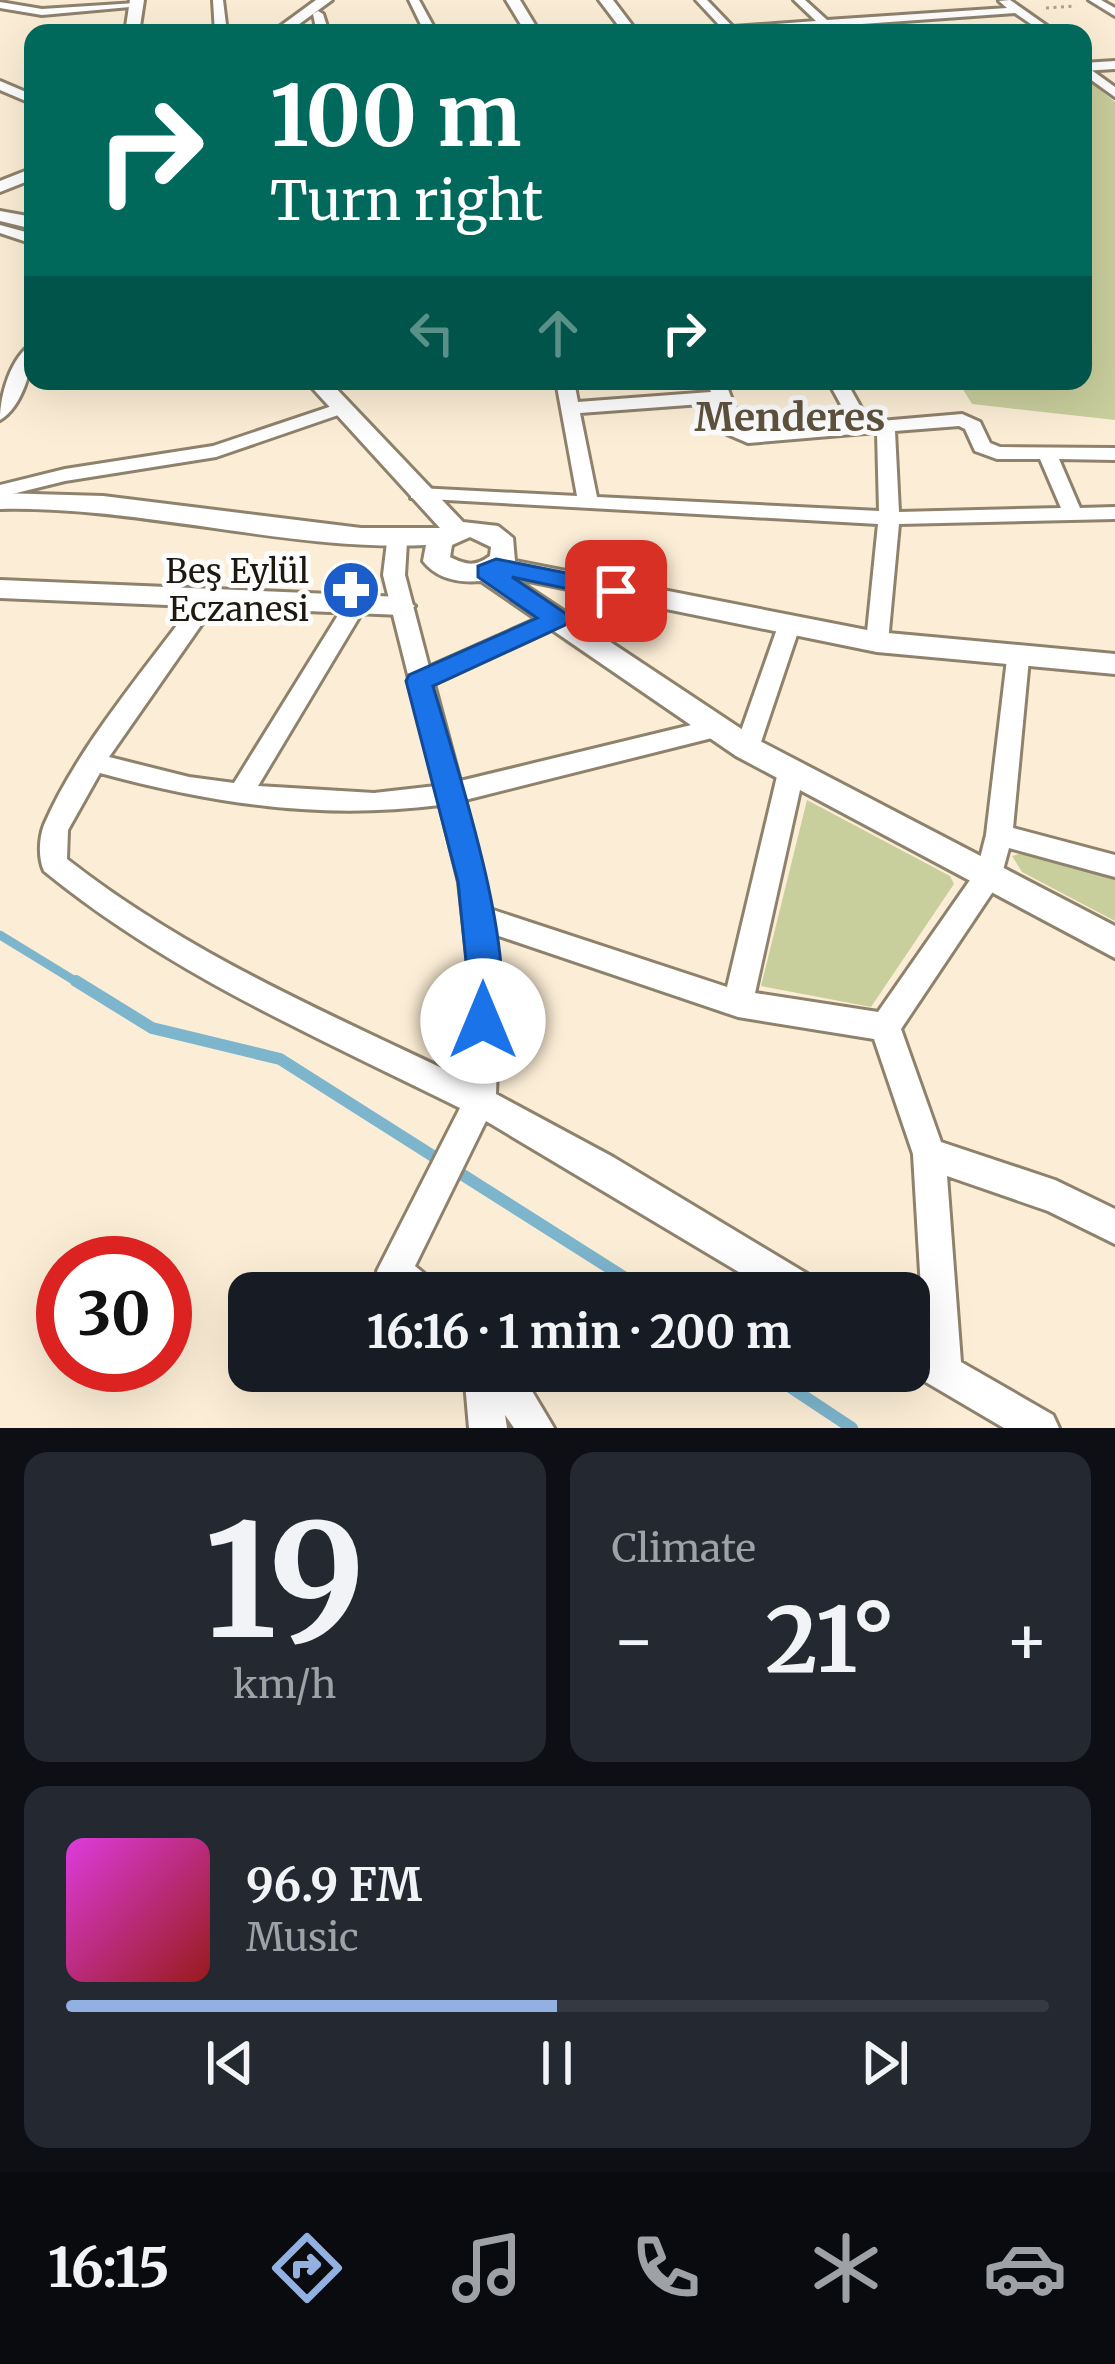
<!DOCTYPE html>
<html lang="en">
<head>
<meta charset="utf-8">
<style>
	:root { --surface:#171b24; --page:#242831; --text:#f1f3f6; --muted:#9ea1a6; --line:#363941; --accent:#92b0e2 }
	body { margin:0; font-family:Merriweather,serif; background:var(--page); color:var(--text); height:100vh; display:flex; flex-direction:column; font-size:45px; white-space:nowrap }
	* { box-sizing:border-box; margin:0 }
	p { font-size:39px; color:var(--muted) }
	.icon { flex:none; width:66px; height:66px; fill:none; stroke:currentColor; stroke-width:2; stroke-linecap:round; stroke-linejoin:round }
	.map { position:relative; height:1428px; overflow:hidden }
	.side { display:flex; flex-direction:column; gap:24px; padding:24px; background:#0d0f14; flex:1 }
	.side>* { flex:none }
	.guide { position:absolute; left:24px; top:24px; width:1068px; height:366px; border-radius:24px; box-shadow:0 12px 48px #0002; background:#00695c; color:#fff; overflow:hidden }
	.speed { position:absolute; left:36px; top:1236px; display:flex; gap:24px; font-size:60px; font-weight:700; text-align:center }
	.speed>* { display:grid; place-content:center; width:156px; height:156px; border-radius:50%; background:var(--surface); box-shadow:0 12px 48px #0002; line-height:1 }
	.speed .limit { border:18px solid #d22; background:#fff; color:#111 }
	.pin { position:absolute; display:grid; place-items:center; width:102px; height:102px; color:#fff; margin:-51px; border-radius:24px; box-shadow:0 6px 18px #0006 }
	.me { position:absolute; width:132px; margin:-66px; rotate:0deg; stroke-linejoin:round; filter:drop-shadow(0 0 9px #0008) }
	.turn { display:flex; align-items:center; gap:42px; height:252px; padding:0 48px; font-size:54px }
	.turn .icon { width:156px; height:156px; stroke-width:2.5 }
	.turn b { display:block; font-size:84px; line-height:102px }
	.lanes { display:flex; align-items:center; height:114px; padding:0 48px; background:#0003; justify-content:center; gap:60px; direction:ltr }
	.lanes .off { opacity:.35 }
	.big { font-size:90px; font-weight:700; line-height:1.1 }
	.side .widget { flex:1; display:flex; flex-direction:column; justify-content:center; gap:18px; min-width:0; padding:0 42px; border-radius:24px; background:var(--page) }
	.side .dial { align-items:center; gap:0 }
	.dial b { font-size:156px; line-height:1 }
	.song { display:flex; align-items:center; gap:36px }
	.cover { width:144px; height:144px; border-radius:18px; background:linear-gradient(135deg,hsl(300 70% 55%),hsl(0 70% 35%)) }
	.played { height:12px; border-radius:6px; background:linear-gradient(90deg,var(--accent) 50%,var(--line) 50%) }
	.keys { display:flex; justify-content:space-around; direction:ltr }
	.heat { display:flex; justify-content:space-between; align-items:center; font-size:66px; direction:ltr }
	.side .tiles { flex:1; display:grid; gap:24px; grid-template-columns:1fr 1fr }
	.widget:last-child { grid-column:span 2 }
	.trip { position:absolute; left:228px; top:1272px; width:702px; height:120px; border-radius:24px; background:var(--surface); box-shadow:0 12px 48px #0002; font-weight:700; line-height:120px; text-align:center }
	.menu { display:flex; height:192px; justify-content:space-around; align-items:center; background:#090b0e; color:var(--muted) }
	.menu .icon { width:84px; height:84px }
	.menu .current { color:var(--accent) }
	.menu b { font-size:54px; color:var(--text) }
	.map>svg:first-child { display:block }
	.green { fill:#c9ce9d }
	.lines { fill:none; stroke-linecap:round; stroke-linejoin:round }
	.stream-far1 { stroke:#7db5cd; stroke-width:9 }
	.stream { stroke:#7db5cd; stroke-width:12 }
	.minor-casing { stroke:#8f826d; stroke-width:6 }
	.tertiary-casing { stroke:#8f826d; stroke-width:6 }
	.path { stroke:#aca18f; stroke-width:3; stroke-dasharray:3 4.5; stroke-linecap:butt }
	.minor { fill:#fff; fill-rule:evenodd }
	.tertiary { fill:#fff; fill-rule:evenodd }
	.route { fill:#1a73e8; stroke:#114b97; stroke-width:3 }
	.labels { text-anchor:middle; stroke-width:10; stroke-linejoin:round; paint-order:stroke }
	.poi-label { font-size:33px; fill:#1e1910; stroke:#fdfdfd; text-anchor:end }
	.far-district-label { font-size:39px; font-weight:bold; fill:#5f533f; stroke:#fdfdfd }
</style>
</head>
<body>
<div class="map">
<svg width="1115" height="1428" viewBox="0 0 1115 1428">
	<rect width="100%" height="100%" fill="#fceed6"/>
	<path class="green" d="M1083 76 1115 102V420L972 404 958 381H1083Z
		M807 800 950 876 954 884 871 1007 761 986Z
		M1022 853 1115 879V921L1022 872 1012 856Z"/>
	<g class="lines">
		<path class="stream-far1" d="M0 935 80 984"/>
		<path class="stream" d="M76 981 152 1028 280 1059 649 1293
			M766 1371 852 1428"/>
		<g class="minor-casing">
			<path id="minor" d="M213 0H223L227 33H215Z
				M409 0H419L437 33H425Z
				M696 0H707L733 27 816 21 794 0H805L827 20 1007 8 999 1 1010 0 1057 33H1044L1015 13 834 26 837 33H829L822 27 685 33 722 28Z
				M1089 0H1101L1115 8V16Z
				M0 2 42 9 136 3 141 6 42 15 0 8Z
				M318 11 323 14 329 33H317L313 14Z
				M1083 64 1115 87V97L1083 74Z
				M0 81 33 95V104L0 90Z
				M0 225 33 234V244L0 233Z
				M33 343C33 368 22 407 0 420 0 394 11 357 33 343Z
				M556 381H574L578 402 711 392 707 381H725L742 427 751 431 851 423 828 381H846L869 422 962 414 980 422 990 443 1000 447 1115 448V460L1059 459 1080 508 1115 507V519L899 524 888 642 877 650 866 642 878 524 411 498V490L418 488 577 496ZM715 403 727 434 748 443 877 432 879 511 597 497 580 413ZM959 426 965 429 975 451 997 459H1040L1061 508 899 512 895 431Z
				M341 403 350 408 347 412 216 457 65 481 0 497V485L65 469 213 446Z
				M397 535 407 542 405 575 429 667 548 614 556 611 567 619 564 624 434 684 460 781 716 719 728 728 716 737 465 800 490 909 727 987 778 772 782 765H800L804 772 755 993 878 1012 977 870 986 835 1007 659 1010 653H1026L1029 659 1013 828 1115 855V877L1009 848 1000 881 901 1029 941 1142 1055 1180 1115 1209V1244L1048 1211 947 1176 961 1362 1053 1415 1059 1428H1004L907 1371 909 1334 924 1340 913 1154 874 1039 738 1017 493 934 500 981 496 1094 613 1157 819 1281 824 1293H774L486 1121 415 1266 433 1281 438 1293C412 1293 388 1299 377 1271L460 1108C315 1036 170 974 44 871 38 858 39 838 44 825 79 744 149 665 201 593L209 591 220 598 109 757 189 777 234 783 348 599 356 597 367 604 258 786 374 793 436 786 383 575 387 542ZM100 773C215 804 321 820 440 805L459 882 470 981 465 1079C327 1013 188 954 67 859L68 830Z
				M789 618 800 626 759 748 756 755H738L735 748 778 626Z
				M464 1371H520L554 1428H514L505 1415 507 1428H469Z"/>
		</g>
		<g class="tertiary-casing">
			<path id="tertiary" d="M130 0H144L139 33H125Z
				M316 0H332L287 33H271Z
				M506 0H520L540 33H526Z
				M599 0H613L638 33H624Z
				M1115 61V69L1083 71V63Z
				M33 168V179L0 192V181Z
				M0 211 33 217V229L0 221Z
				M306 381H329L463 522 498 526 513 538 515 561 877 632 1115 654V674L877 652 514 578 758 740 1115 926V958L736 756 481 581C459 583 437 579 423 561L426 545C286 551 144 506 0 509V493L103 496 361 528H440ZM470 537 491 547 490 556C475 567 466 565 450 557L452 545Z
				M0 580 401 597 415 606 401 615 0 598Z"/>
		</g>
		<path class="path" d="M1046 8 1076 6"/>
		<use href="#minor" class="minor"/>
		<use href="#tertiary" class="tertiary"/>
	</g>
	<path class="route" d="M496 559 616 583 628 591 616 599 512 577 565 613 569 619 565 625 433 686C454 758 524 967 495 1032L483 1037 471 1032 466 1021 468 981 458 882 406 681 409 675 537 618 478 577V566Z"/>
	<defs>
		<g id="pharmacy-disc" transform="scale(3)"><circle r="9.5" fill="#1d5dc9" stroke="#fdfdfd"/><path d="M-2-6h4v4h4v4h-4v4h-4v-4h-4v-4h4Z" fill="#fff"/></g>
	</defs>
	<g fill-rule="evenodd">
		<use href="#pharmacy-disc" x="351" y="590"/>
	</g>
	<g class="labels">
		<g class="poi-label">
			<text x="309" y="583">Beş Eylül<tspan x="309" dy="38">Eczanesi</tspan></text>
		</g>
		<g class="far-district-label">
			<text x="790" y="431">Menderes</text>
		</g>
	</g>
</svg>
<div class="speed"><div class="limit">30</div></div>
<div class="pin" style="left:616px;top:591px;background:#d93025"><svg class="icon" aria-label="arrive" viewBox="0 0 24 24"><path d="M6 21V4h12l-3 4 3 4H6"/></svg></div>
<svg class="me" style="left:483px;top:1021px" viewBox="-20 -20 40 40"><circle r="19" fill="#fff"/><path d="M0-13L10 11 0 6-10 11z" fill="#1a73e8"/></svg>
<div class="trip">16:16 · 1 min · 200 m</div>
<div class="guide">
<div class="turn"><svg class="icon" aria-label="right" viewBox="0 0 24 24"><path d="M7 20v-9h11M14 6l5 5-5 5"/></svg><div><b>100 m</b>Turn right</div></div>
<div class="lanes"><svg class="icon off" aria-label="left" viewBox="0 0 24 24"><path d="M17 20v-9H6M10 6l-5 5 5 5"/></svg><svg class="icon off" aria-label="ahead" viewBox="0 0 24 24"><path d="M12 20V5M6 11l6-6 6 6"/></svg><svg class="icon" aria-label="right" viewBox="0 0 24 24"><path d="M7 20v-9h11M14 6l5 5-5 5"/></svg></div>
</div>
</div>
<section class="side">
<div class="tiles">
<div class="widget dial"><b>19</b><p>km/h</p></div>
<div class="widget"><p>Climate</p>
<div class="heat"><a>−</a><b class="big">21°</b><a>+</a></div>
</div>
<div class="widget">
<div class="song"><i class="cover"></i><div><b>96.9 FM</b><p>Music</p></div></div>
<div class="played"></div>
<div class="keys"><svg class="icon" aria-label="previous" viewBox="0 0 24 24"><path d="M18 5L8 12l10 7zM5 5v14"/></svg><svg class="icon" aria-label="pause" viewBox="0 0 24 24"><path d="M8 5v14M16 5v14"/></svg><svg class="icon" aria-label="next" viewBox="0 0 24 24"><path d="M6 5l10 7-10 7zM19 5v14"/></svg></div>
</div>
</div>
</section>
<nav class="menu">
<b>16:15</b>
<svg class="icon current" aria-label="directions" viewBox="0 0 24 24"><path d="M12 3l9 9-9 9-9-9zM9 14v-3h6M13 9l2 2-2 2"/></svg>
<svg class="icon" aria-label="music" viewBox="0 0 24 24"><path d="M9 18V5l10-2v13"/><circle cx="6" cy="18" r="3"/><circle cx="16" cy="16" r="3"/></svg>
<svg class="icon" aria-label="phone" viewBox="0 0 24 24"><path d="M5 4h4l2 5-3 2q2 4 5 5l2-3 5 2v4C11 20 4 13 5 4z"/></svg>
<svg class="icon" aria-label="climate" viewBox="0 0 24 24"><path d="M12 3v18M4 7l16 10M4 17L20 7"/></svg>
<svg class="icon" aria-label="car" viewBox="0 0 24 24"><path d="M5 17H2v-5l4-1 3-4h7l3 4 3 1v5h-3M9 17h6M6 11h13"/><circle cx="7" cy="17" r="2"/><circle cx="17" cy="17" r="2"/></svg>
</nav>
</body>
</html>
